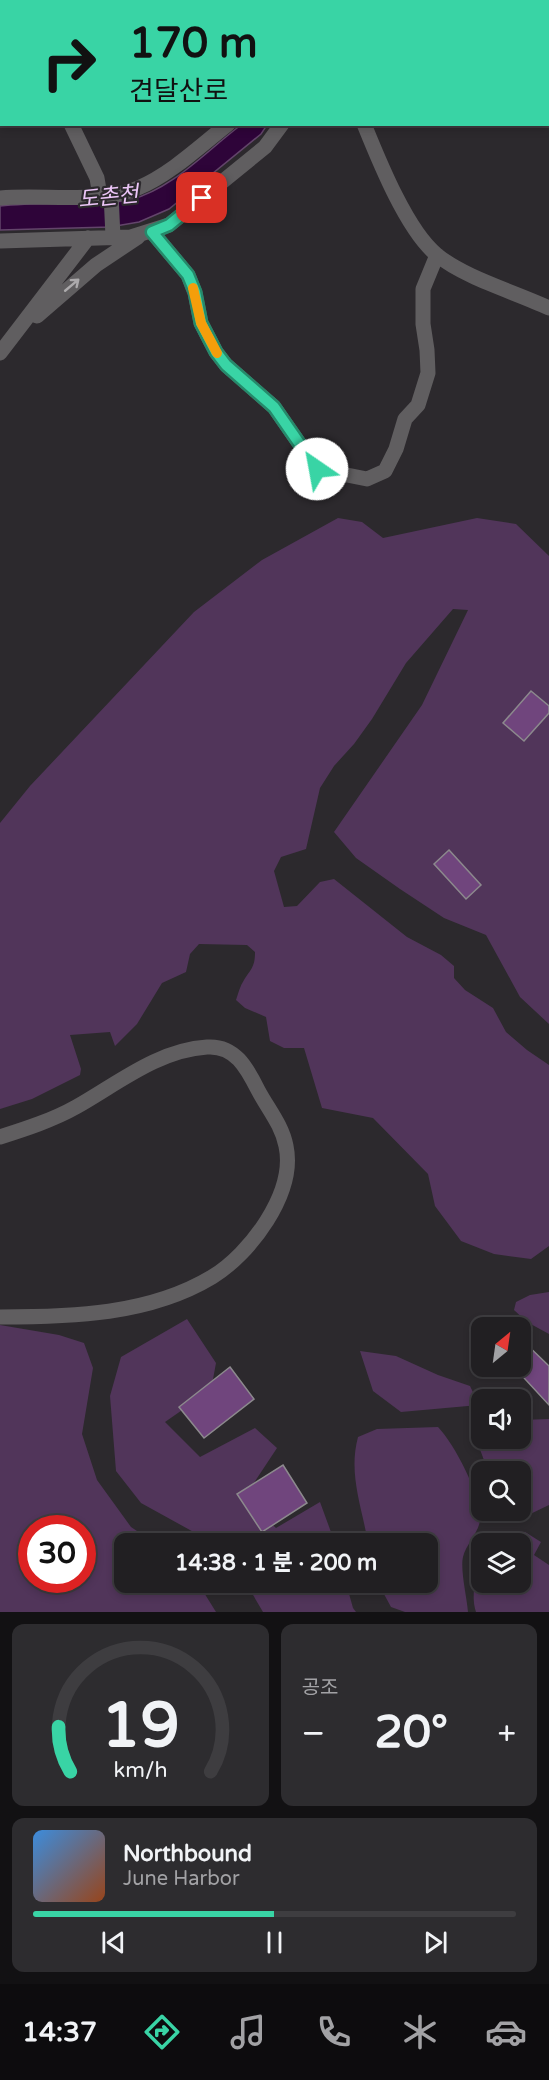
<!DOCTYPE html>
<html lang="ko">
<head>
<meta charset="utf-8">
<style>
	:root { --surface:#211f22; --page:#2d2c2f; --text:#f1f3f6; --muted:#a2a2a5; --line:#3e3d40; --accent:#39d4a5 }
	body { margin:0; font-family:"Varela Round","Noto Sans KR",sans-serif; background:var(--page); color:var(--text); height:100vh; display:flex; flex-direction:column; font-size:22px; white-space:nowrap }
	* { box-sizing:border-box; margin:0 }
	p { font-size:20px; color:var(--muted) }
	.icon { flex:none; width:33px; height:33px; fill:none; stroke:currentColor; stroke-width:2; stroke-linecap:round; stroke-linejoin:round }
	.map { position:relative; height:1612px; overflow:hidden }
	.side { display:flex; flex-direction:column; gap:12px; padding:12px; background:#121113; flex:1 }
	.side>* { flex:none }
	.banner { position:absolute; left:0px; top:0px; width:549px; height:126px; box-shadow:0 3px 9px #0003,0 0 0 2px var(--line); background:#39d4a5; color:#111; overflow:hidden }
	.needle { width:39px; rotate:29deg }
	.tools { position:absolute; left:471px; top:1317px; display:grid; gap:12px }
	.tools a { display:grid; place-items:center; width:60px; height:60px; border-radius:12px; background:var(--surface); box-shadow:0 3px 9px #0003,0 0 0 2px var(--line); font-size:30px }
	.speed { position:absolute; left:18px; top:1515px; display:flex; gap:12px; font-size:30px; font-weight:700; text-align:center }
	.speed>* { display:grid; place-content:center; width:78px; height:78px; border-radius:50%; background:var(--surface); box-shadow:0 3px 9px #0003,0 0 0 2px var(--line); line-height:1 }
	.speed .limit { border:9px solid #d22; background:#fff; color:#111 }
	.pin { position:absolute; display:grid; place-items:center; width:51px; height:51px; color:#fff; margin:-26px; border-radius:12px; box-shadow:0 3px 9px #0006 }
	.me { position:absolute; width:66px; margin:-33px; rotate:327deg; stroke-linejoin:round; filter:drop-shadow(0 0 4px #0008) }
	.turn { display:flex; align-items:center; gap:21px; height:126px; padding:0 30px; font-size:27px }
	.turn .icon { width:78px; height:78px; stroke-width:2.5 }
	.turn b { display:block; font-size:42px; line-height:51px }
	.big { font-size:45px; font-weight:800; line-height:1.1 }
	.side .tile { flex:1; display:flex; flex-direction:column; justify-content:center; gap:9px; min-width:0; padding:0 21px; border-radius:12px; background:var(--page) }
	.side .dial { align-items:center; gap:0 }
	.dial svg { height:156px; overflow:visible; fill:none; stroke:var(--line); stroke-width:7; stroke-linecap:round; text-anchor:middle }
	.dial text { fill:var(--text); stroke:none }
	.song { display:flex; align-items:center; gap:18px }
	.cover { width:72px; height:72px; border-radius:9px; background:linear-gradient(135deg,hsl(210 70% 55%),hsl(20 70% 35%)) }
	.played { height:6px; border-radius:3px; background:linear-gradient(90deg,var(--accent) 50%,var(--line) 50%) }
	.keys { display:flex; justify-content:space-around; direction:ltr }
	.heat { display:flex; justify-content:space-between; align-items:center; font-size:33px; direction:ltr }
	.side .tiles { flex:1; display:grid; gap:12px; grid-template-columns:1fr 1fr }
	.tile:last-child { grid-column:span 2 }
	.trip { position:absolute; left:114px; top:1533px; width:324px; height:60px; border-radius:12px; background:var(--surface); box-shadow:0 3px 9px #0003,0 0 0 2px var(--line); font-weight:800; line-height:60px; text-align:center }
	.tab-bar { display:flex; height:96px; justify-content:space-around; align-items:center; background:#0d0c0e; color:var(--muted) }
	.tab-bar .icon { width:42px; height:42px }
	.tab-bar .active { color:var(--accent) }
	.tab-bar b { font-size:27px; color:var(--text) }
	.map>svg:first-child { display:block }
	.green { fill:#51355a; fill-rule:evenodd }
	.water { fill:#2e0439; stroke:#63456b; stroke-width:1.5 }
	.building { fill:#70457d; stroke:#8c898d; stroke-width:1.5 }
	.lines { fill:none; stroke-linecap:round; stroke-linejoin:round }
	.minor { stroke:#605e60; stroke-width:15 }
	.oneway { stroke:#acaaac }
	.route-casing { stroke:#258a6b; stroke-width:15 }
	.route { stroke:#39d4a5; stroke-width:10 }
	.slow { stroke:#f59e0b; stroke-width:10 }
	.labels { text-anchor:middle; stroke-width:4.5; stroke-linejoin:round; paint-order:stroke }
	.water-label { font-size:22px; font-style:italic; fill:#ecc6f8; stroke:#2c292d }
</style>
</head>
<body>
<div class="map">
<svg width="549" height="1612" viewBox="0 0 549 1612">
	<rect width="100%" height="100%" fill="#2c292d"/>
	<path class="green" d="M338 518 362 522 383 538 477 518 516 524 549 556V1024L520 997 486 935 444 918 400 889 356 858 334 832 422 705 468 610 453 609 406 663 372 719 354 744 334 766 320 788 306 849 281 857 274 871 284 907 297 906 320 882 334 879 407 937 441 955 454 966V978L465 990 493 1008 506 1032 527 1050 549 1065V1246L531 1259 494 1254 461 1241 435 1206 428 1174 373 1118 322 1108 304 1048H284L270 1041 266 1017 245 1008 236 1000C238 994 240 986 244 980 251 969 255 967 255 952L247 945 199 944 190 954 186 972 162 983 137 1024 115 1046 110 1032 70 1035 81 1069 80 1075 32 1099 0 1109V823L30 786 194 612 262 560Z
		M549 1292V1334L527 1322 514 1310 516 1302 530 1295Z
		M187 1319 216 1363 211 1390 165 1422 200 1457 255 1428 277 1448 244 1498 276 1528 320 1502 335 1543H210L199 1535 141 1503 116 1471 110 1396 121 1357Z
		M0 1325 59 1335 84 1343 93 1368 82 1434 97 1480 131 1527 155 1543 124 1544V1582L198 1583 216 1612H0ZM82 1528V1580H32V1528Z
		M360 1351 396 1356 438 1375 470 1386 479 1405 401 1412 373 1391Z
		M549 1419V1505L524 1517 508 1513 507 1511 520 1510V1472L488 1471 478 1444 479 1431 481 1429 482 1438H520L521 1420Z
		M438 1427C455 1445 480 1493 480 1519 480 1531 466 1544 463 1557 460 1569 467 1598 468 1612H405L391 1607 378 1583 428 1582V1544L368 1543C362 1507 348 1474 358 1437L377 1429Z
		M508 1531 525 1532 541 1542 534 1555 549 1565V1612H476C470 1594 477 1576 481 1558L482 1582H520V1544L486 1543 488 1539Z
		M246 1583H346L353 1608 356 1612H263Z"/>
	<path class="water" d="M241 125H267L261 134 169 209 139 222 110 227 0 230V206C29 203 59 204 88 203 102 202 117 203 130 200 174 188 206 151 241 125Z"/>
	<path class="building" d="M531 691 549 706V713L524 741 503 723Z
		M449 850 481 885 466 899 434 864Z
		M520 1338 549 1366V1405L513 1366H520Z
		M230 1367 254 1399 204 1438 179 1407Z
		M283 1465 307 1503 262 1532 237 1494Z"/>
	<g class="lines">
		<path class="minor" d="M288 2V0
			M323 2V0
			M344 2 346 0
			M71 124 97 178 100 196
			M364 124C379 161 407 231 437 255 465 278 515 292 549 308
			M111 194 113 237
			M0 198C40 194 102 204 138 188 171 174 200 146 228 124
			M152 232 188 275 195 293 201 323 216 352 226 365 274 407 317 469 367 479 385 471 396 449 405 419 418 405 428 373 427 350 423 324V289L437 255
			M0 241 131 237 169 225 265 147 282 124
			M37 316 96 265 138 237
			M0 353 88 238
			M0 1137C25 1129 53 1120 76 1107 117 1084 158 1050 207 1047 235 1045 247 1068 258 1090 268 1109 282 1125 286 1146 296 1193 250 1254 212 1277 149 1315 71 1317 0 1317"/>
	</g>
	<defs><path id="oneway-shaft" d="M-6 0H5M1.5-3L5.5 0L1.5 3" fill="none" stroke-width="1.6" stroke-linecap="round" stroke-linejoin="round" transform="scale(1.5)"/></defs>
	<use class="oneway" href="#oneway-shaft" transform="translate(72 285) rotate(-40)"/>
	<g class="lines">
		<g class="route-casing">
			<path id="route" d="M202 198 169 225 152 232 188 275 195 292 201 323 216 352 226 365 274 407 317 469"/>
		</g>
		<use href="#route" class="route"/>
		<path class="slow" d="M193 288 201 323 217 353"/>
	</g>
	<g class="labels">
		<g class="water-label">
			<text transform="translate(108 196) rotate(-6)" y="8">도촌천</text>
		</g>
	</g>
</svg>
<div class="tools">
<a><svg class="needle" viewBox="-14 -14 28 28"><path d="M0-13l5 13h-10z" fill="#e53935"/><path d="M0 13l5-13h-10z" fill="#a2a2a5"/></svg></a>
<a><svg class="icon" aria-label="sound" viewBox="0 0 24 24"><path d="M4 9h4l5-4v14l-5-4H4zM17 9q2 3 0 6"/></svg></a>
<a><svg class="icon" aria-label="search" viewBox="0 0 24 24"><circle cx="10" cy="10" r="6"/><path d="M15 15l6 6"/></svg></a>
<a><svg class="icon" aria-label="layers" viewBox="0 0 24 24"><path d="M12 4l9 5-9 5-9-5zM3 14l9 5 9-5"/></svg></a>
</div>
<div class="speed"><div class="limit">30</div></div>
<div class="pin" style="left:202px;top:198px;background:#d93025"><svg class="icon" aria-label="arrive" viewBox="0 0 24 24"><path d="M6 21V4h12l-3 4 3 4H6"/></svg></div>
<svg class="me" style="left:317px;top:469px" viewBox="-20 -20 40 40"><circle r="19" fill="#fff"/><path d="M0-13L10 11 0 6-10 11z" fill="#39d4a5"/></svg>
<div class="trip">14:38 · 1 분 · 200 m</div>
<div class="banner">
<div class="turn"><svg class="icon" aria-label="right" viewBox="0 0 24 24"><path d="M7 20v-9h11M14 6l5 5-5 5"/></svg><div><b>170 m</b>견달산로</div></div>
</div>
</div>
<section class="side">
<div class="tiles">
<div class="tile dial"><svg viewBox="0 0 100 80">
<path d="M14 69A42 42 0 1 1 86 69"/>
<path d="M14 69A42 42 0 0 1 8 46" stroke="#39d4a5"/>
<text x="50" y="56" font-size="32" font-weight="700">19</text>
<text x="50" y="72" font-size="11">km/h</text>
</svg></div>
<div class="tile"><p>공조</p>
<div class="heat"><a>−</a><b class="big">20°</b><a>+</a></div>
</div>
<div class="tile">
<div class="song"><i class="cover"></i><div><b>Northbound</b><p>June Harbor</p></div></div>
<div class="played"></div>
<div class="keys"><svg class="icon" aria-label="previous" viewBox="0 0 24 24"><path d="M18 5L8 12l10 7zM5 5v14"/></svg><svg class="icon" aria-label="pause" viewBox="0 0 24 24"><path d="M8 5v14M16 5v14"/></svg><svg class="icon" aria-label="next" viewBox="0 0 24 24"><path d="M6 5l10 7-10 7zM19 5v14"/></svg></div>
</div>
</div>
</section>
<nav class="tab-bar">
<b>14:37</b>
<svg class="icon active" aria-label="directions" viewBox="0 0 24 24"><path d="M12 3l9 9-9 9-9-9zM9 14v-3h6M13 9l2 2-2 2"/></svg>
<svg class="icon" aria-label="music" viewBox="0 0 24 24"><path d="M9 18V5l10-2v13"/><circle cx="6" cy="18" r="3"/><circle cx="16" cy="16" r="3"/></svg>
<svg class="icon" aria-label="phone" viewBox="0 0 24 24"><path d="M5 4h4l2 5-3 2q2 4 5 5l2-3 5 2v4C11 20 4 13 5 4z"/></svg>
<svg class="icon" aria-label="climate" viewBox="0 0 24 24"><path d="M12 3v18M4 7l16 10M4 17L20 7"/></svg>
<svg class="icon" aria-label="car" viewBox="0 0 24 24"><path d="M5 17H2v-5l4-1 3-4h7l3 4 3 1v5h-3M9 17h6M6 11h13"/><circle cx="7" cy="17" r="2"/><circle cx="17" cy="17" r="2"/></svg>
</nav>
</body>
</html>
